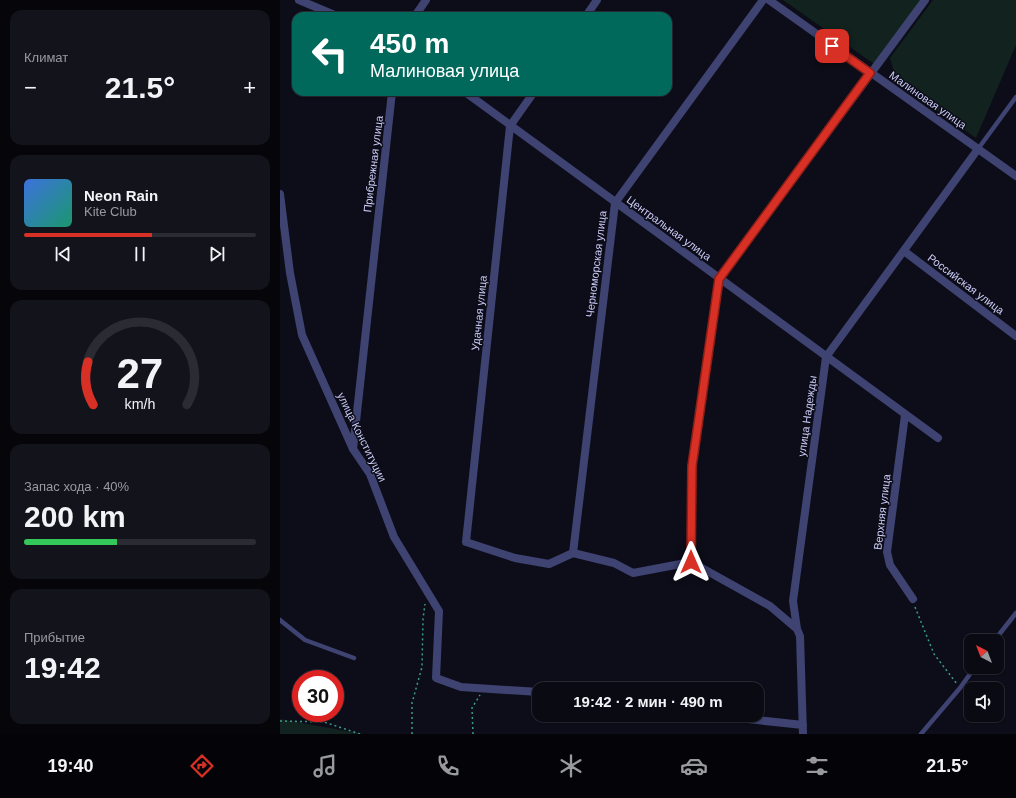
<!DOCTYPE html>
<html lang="ru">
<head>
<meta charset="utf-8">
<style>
	:root { --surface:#0a0a13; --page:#13131c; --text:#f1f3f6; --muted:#999aa0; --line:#2a2b33; --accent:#d93025 }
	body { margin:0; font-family:Arial,sans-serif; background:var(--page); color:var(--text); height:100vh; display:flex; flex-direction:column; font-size:15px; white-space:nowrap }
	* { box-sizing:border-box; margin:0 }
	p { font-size:13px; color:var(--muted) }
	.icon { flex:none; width:22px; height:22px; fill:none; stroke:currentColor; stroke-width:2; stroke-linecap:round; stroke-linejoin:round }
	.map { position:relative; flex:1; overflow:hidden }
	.details { display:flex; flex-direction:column; gap:10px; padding:10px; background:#06060a; width:280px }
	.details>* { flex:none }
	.guide { position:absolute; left:12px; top:12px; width:380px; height:84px; border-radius:12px; box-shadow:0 1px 3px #0004,0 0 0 1px var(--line); background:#00695c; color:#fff; overflow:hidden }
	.needle { width:26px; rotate:318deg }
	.controls { position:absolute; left:684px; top:634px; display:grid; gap:8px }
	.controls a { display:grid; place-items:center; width:40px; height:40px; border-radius:8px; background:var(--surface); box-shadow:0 1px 3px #0004,0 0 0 1px var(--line); font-size:20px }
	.speed { position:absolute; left:12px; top:670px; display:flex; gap:8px; font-size:20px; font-weight:700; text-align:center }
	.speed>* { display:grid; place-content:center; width:52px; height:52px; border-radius:50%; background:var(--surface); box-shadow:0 1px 3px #0004,0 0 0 1px var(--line); line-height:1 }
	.speed .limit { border:6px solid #d22; background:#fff; color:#111 }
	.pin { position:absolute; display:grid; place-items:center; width:34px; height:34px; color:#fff; margin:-17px; border-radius:8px; box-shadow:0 2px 6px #0006 }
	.me { position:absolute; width:44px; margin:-22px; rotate:0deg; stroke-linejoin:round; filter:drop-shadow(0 0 3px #0008) }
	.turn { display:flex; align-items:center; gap:14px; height:84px; padding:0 12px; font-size:18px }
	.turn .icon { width:52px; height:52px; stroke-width:2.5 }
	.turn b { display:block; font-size:28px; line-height:34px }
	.big { font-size:30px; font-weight:700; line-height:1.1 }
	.details .tile { flex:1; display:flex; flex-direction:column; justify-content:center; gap:6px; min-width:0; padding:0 14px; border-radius:12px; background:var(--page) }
	.details .dial { align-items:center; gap:0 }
	.dial svg { height:104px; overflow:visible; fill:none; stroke:var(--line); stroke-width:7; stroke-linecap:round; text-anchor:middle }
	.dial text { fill:var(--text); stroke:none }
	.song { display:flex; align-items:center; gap:12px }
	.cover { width:48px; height:48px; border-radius:6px; background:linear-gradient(135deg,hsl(220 70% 55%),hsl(160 70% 35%)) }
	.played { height:4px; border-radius:2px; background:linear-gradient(90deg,var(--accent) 55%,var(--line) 55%) }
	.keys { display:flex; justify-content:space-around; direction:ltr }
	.heat { display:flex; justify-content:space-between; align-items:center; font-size:22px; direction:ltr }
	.charge { height:6px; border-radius:3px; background:linear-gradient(90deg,#34c759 40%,var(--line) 0) }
	.trip { position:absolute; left:252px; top:682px; width:232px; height:40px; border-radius:12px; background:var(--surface); box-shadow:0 1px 3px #0004,0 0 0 1px var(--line); font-weight:700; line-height:40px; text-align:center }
	.dock { display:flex; height:64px; justify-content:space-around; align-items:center; background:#040408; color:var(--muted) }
	.dock .icon { width:28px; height:28px }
	.dock .current { color:var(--accent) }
	.dock b { font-size:18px; color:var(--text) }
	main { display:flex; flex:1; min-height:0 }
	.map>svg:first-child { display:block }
	.green { fill:#11221f }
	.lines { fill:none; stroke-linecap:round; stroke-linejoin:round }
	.path { stroke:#3b9c89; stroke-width:1.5; stroke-dasharray:2 3; stroke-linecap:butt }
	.lane { stroke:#3e4372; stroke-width:4.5 }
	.street { stroke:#3e4372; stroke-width:8 }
	.route-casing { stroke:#8d1f18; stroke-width:10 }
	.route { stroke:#d93025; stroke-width:7 }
	.labels { text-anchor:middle; stroke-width:3; stroke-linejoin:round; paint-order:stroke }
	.street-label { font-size:11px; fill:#cccdf8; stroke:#0d0d19 }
</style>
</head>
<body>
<main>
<section class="details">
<div class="tile"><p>Климат</p>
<div class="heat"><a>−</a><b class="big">21.5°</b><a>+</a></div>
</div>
<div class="tile">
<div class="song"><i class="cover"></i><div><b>Neon Rain</b><p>Kite Club</p></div></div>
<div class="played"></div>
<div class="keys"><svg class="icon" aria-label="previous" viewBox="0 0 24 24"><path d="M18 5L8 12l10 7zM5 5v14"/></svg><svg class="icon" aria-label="pause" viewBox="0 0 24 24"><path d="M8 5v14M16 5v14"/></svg><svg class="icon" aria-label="next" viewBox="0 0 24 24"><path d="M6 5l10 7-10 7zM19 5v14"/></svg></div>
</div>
<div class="tile dial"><svg viewBox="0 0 100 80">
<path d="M14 69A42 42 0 1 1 86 69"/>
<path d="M14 69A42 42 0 0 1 10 36" stroke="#d93025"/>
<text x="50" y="56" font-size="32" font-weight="700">27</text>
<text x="50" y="72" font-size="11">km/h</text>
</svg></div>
<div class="tile"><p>Запас хода · 40%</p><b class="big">200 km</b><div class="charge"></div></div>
<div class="tile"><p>Прибытие</p><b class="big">19:42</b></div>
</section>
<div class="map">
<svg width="736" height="734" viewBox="0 0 736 734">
	<rect width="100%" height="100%" fill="#0d0d19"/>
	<path class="green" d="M503 0H641L597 66Z
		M653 0H736V45L696 138 617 82 610 58Z
		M0 719 83 734H0Z"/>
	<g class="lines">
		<path class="path" d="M635 607 654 654 677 684
			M0 721 44 722 80 734
			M132 734V703L142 667 143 619 145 604
			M193 734 192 708 200 695"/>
		<path class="lane" d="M698 149 736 97
			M0 620 25 640 74 658
			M714 641 736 613
			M641 734 680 688 695 667"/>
		<path class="street" d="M19 0 57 16
			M489 0 736 176
			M135 16 146 0
			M306 16 317 0
			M185 92 658 438
			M254 92 230 126 186 542 235 558 269 564 293 553 334 563 353 573 411 562 490 606 517 629
			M0 194 10 273 22 335 73 449 90 474 114 537 159 611 156 678 181 687 259 692
			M624 251 736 336
			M625 415 607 552 610 565 633 599
			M73 449 112 92
			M293 553 335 203 483 0
			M411 562 412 466 439 279 645 0
			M429 715 523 725
			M523 734 520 636 517 629 513 601 546 357 698 149"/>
	</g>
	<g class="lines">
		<g class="route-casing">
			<path id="route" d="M411 562 412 466 439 279 590 73 552 46"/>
		</g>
		<use href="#route" class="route"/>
	</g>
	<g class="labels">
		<g class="street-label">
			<text transform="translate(648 100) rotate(35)" y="4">Малиновая улица</text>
			<text transform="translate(93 164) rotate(-83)" y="4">Прибрежная улица</text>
			<text transform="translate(389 228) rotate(36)" y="4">Центральная улица</text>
			<text transform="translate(316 264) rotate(-83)" y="4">Черноморская улица</text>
			<text transform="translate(686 284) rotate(37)" y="4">Российская улица</text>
			<text transform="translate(199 313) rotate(-84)" y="4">Удачная улица</text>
			<text transform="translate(527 416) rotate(-82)" y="4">улица Надежды</text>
			<text transform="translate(82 437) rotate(64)" y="4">улица Конституции</text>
			<text transform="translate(602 512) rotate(-83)" y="4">Верхняя улица</text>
		</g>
	</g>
</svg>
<div class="controls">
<a><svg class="needle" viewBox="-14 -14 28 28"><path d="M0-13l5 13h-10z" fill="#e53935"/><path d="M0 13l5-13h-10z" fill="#999aa0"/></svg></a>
<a><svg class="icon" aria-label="sound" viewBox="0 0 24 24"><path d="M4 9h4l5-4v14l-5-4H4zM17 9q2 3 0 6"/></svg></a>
</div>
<div class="speed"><div class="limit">30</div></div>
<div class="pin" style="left:552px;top:46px;background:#d93025"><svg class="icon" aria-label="arrive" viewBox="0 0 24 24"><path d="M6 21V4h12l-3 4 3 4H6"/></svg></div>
<svg class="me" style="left:411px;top:562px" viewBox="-20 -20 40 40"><path d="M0-17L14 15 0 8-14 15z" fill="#d93025" stroke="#fff" stroke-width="4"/></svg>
<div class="trip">19:42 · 2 мин · 490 m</div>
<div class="guide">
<div class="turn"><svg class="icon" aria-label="left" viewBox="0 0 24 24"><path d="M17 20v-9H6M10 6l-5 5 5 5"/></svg><div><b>450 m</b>Малиновая улица</div></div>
</div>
</div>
</main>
<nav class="dock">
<b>19:40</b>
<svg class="icon current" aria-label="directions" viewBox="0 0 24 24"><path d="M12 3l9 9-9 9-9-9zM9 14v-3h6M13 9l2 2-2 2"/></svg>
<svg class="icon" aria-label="music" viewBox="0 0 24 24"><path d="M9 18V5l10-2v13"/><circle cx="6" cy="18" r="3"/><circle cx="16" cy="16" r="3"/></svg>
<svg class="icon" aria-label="phone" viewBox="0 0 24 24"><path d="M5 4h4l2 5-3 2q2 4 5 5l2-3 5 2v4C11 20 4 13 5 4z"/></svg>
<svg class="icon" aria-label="climate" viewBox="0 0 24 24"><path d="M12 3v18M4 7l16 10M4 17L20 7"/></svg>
<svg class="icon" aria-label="car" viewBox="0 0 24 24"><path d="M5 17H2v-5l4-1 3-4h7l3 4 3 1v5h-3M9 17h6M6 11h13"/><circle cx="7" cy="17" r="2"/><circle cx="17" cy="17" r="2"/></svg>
<svg class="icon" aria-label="filters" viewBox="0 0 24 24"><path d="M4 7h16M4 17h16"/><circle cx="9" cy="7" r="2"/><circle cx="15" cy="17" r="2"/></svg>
<b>21.5°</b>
</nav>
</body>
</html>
